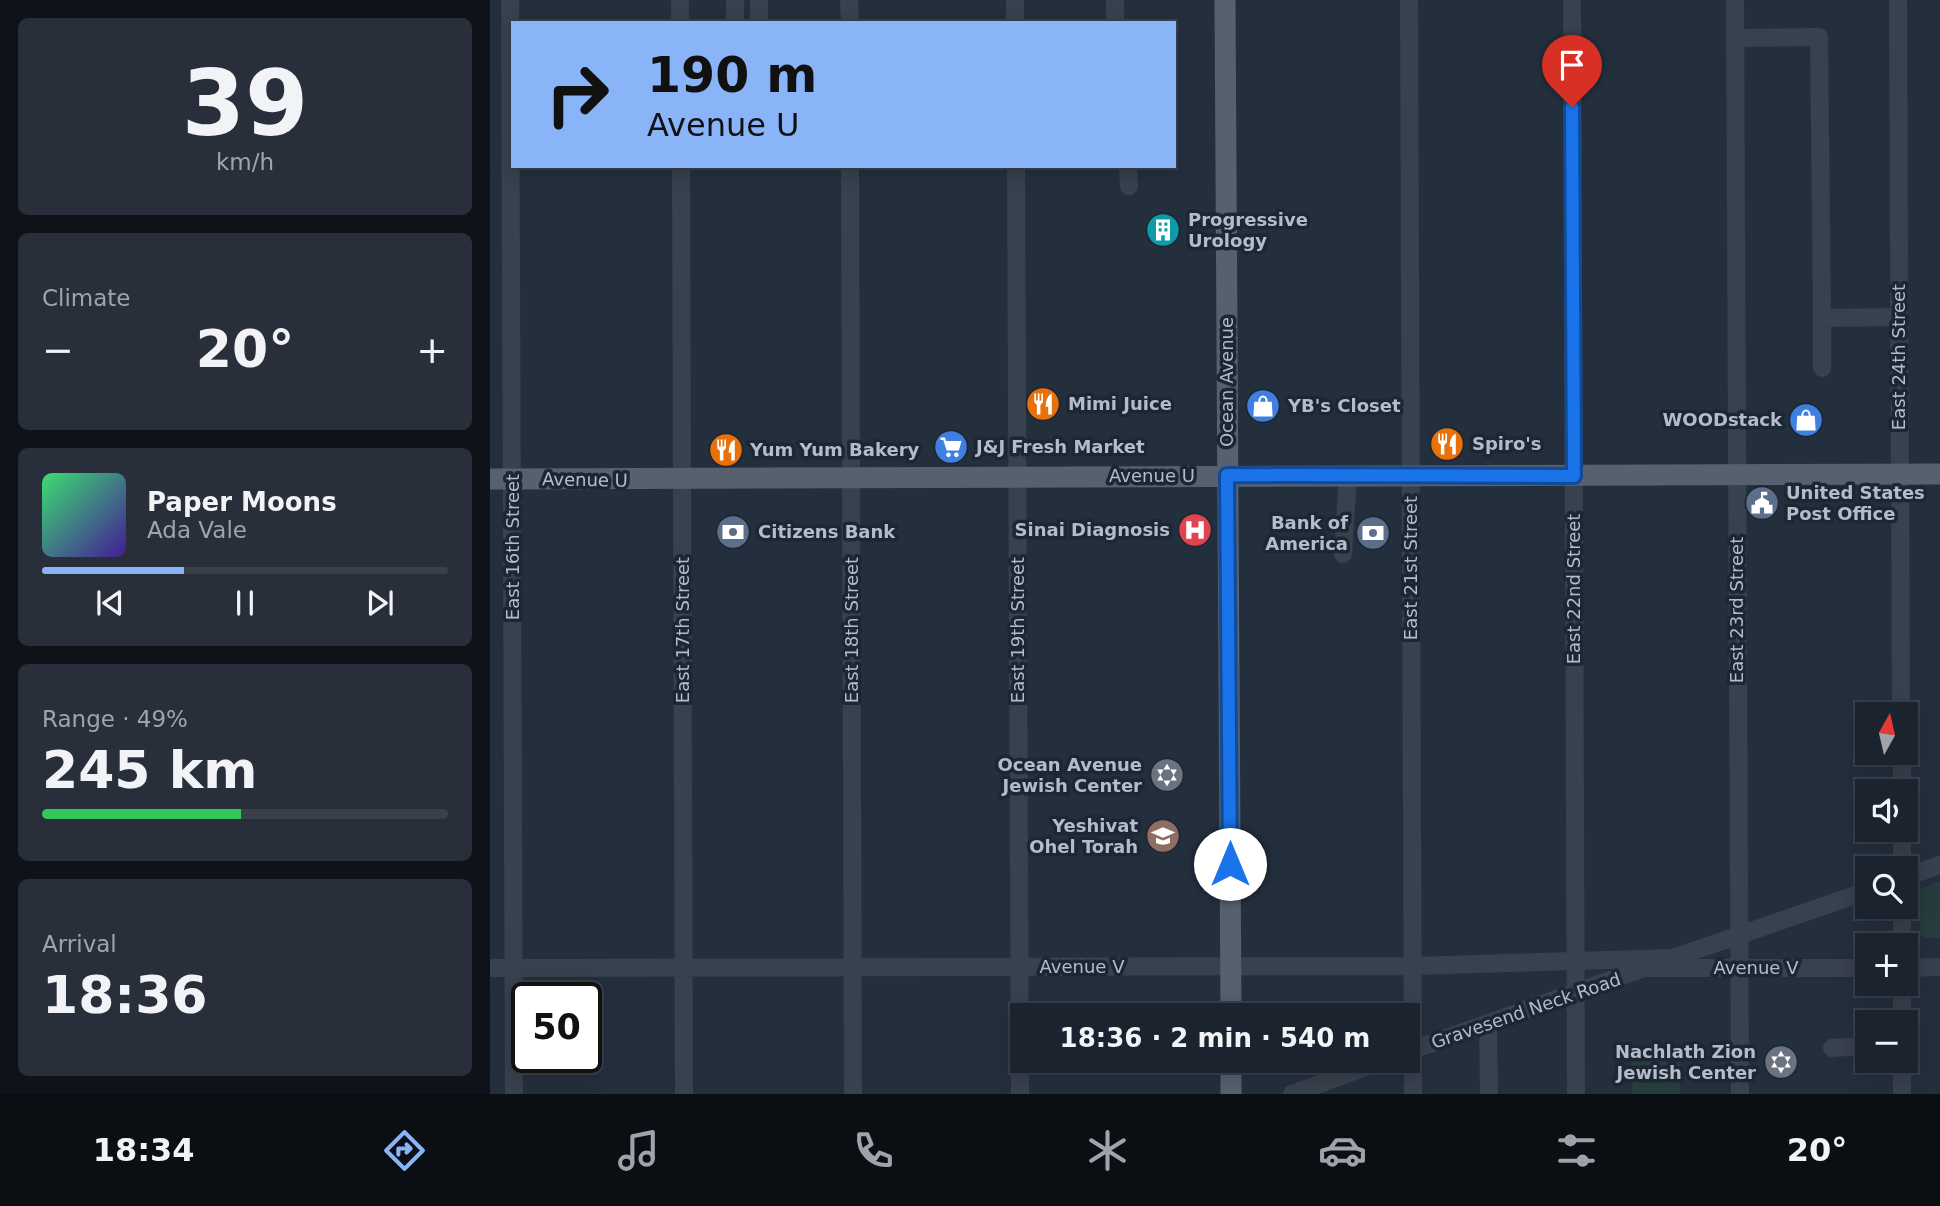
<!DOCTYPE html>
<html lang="en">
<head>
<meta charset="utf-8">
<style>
	:root { --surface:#1b232e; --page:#282f3a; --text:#f1f3f6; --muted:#a0a4aa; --line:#39404a; --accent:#8ab4f8 }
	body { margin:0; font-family:"DejaVu Sans",sans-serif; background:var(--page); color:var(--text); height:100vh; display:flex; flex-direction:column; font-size:26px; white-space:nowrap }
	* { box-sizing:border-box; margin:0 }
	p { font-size:23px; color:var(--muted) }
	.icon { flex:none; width:38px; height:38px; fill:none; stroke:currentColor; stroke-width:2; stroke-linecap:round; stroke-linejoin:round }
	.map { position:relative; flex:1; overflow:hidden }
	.drawer { display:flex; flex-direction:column; gap:18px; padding:18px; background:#0f1319; width:490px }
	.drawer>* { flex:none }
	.top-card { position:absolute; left:21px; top:21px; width:665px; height:147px; border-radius:0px; box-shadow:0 4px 18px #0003,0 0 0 2px var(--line); background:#8ab4f8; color:#111; overflow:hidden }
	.needle { width:46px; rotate:8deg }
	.controls { position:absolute; left:1365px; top:702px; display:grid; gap:14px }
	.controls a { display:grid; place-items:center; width:63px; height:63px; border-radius:0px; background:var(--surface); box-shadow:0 4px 18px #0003,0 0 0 2px var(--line); font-size:35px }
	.speed { position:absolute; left:21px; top:982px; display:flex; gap:14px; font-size:35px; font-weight:700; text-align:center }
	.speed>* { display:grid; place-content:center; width:91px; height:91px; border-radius:50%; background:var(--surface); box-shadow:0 4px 18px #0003,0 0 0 2px var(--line); line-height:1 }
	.speed .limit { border:4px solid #111; border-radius:10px; background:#fff; color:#111 }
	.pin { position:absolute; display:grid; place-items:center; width:60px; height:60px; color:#fff; margin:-72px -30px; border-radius:50% 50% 50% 0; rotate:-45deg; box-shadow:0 0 7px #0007 }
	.pin .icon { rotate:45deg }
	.me { position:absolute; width:77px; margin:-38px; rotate:0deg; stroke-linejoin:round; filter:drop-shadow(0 0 5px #0008) }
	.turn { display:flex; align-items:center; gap:24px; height:147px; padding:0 21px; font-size:32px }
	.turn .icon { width:91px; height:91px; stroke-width:2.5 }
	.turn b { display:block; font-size:49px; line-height:60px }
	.big { font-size:52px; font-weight:700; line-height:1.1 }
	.drawer .tile { flex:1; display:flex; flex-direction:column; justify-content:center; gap:10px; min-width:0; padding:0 24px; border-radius:10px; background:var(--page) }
	.drawer .dial { align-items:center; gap:0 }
	.dial b { font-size:91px; line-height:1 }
	.song { display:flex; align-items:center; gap:21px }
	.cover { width:84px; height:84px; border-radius:10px; background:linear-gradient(135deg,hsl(140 70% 55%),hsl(260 70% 35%)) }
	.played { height:7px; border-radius:4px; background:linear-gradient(90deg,var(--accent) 35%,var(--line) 35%) }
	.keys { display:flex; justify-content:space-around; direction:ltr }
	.heat { display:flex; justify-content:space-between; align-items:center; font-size:38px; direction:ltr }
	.charge { height:10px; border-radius:5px; background:linear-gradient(90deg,#34c759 49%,var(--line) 0) }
	.trip { position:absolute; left:520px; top:1003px; width:410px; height:70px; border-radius:0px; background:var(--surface); box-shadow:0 4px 18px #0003,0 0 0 2px var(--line); font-weight:700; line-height:70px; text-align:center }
	.tabs { display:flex; height:112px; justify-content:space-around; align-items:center; background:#0b0e12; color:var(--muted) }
	.tabs .icon { width:49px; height:49px }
	.tabs .active { color:var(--accent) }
	.tabs b { font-size:32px; color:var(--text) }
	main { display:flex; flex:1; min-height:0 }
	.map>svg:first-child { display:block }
	.green { fill:#263c3f }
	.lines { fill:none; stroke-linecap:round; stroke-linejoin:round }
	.minor { stroke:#38414e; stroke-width:18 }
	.major { stroke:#56606e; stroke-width:21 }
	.route-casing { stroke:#114b97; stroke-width:18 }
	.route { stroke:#1a73e8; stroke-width:12 }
	.labels { text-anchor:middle; stroke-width:7; stroke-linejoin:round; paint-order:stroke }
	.poi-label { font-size:18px; font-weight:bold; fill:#b4bcc9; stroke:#1d2633; text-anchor:start }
	.street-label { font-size:18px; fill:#b4bcc9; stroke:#1d2633 }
</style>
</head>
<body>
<main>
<section class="drawer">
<div class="tile dial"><b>39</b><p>km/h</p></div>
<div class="tile"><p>Climate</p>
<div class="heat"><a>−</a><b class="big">20°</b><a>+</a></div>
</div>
<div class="tile">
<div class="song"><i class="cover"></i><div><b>Paper Moons</b><p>Ada Vale</p></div></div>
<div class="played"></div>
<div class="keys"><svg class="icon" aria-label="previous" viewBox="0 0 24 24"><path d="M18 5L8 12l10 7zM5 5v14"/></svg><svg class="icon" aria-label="pause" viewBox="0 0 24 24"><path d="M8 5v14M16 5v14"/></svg><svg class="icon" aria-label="next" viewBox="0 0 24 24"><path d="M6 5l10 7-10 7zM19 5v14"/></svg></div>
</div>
<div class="tile"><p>Range · 49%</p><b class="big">245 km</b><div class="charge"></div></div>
<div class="tile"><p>Arrival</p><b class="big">18:36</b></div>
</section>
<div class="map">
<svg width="1450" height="1094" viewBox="0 0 1450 1094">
	<rect width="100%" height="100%" fill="#242f3e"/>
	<path class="green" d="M1450 881V938H1434L1430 934V889Z
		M1142 1049H1190V1094H1142Z"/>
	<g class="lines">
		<path class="minor" d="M20 0 24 1094
			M190 0V23
			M245 0V23
			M269 0V23
			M359 0 360 23
			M525 0V23
			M919 0 923 1094
			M1082 0 1086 1094
			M1245 0 1250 1094
			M1408 0 1411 714
			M625 23V0
			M1245 38 1329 37 1332 318 1409 317
			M191 166 194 1094
			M360 166 363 1094
			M526 166 530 1094
			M638 166 639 186
			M1332 368V318
			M853 554 858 476
			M1412 752V791
			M1412 830V868
			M1416 877 1450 865
			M1412 945V906
			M0 968 922 966 1183 958 1377 891
			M1416 968 1450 967
			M1412 984V1022
			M998 1025 999 1094
			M1342 1048 1377 1046
			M917 1052 1154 968H1377
			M1412 1060V1094
			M802 1094 895 1060"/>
		<path class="major" d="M735 0 741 1015
			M0 479 1450 474
			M741 1060V1094"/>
	</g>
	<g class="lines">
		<g class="route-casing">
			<path id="route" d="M740 864 737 475 1084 476 1082 107"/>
		</g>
		<use href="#route" class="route"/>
	</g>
	<defs>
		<g id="building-disc" transform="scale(1.75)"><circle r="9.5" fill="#0f9aa8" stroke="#1d2633"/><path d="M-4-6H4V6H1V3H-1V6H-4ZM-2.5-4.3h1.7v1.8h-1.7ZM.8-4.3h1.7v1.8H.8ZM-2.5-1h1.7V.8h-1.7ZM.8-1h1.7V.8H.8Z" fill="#fff"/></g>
		<g id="restaurant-disc" transform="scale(1.75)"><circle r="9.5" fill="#e8710a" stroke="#1d2633"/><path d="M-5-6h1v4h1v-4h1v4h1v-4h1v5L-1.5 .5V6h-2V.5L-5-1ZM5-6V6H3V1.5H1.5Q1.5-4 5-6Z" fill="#fff"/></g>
		<g id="shop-disc" transform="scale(1.75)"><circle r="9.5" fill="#3f7fe0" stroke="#1d2633"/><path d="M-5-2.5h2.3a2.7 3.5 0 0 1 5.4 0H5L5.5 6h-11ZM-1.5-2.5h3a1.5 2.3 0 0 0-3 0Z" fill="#fff"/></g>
		<g id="supermarket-disc" transform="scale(1.75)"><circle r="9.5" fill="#3f7fe0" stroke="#1d2633"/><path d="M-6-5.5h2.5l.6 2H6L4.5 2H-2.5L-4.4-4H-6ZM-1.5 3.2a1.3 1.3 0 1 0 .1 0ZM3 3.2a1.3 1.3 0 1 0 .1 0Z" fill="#fff"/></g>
		<g id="civic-disc" transform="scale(1.75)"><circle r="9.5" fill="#5c6f8a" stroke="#1d2633"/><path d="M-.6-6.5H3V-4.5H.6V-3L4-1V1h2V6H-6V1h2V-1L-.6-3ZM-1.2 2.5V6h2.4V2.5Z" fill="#fff"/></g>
		<g id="hospital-disc" transform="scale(1.75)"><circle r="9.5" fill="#e0444e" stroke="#1d2633"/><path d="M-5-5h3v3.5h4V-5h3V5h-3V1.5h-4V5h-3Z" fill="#fff"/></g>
		<g id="bank-disc" transform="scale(1.75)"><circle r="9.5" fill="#5c6f8a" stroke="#1d2633"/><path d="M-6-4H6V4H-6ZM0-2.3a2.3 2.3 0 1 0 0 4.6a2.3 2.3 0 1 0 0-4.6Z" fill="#fff"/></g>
		<g id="synagogue-disc" transform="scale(1.75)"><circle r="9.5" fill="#6b7280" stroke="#1d2633"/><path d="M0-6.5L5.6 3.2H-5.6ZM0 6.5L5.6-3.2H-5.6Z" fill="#fff"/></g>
		<g id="school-disc" transform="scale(1.75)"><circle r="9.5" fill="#8d6e63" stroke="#1d2633"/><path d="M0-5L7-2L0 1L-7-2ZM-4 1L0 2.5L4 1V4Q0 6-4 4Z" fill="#fff"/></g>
	</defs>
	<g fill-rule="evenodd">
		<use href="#building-disc" x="673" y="230"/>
		<use href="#restaurant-disc" x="553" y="404"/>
		<use href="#shop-disc" x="773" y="406"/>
		<use href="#shop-disc" x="1316" y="420"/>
		<use href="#restaurant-disc" x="957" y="444"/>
		<use href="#supermarket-disc" x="461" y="447"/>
		<use href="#restaurant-disc" x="236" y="450"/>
		<use href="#civic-disc" x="1272" y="503"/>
		<use href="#hospital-disc" x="705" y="530"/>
		<use href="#bank-disc" x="243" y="532"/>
		<use href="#bank-disc" x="883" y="533"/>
		<use href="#synagogue-disc" x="677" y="775"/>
		<use href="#school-disc" x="673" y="836"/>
		<use href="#synagogue-disc" x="1291" y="1062"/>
	</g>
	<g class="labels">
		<g class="poi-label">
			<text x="698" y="226">Progressive<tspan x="698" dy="21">Urology</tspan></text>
			<text x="578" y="410">Mimi Juice</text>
			<text x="798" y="412">YB's Closet</text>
			<text x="1292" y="426" text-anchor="end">WOODstack</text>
			<text x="982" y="450">Spiro's</text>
			<text x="486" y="453">J&amp;J Fresh Market</text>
			<text x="260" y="456">Yum Yum Bakery</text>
			<text x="1296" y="499">United States<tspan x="1296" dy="21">Post Office</tspan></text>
			<text x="858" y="529" text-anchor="end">Bank of<tspan x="858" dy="21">America</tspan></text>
			<text x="680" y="536" text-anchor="end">Sinai Diagnosis</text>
			<text x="268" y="538">Citizens Bank</text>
			<text x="652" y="771" text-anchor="end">Ocean Avenue<tspan x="652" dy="21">Jewish Center</tspan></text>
			<text x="648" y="832" text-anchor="end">Yeshivat<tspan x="648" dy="21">Ohel Torah</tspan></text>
			<text x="1266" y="1058" text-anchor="end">Nachlath Zion<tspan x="1266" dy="21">Jewish Center</tspan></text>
		</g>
		<g class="street-label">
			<text transform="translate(1409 357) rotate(-90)" y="6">East 24th Street</text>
			<text transform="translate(737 382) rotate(-90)" y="6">Ocean Avenue</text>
			<text x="662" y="482">Avenue U</text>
			<text transform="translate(95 480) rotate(1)" y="6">Avenue U</text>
			<text transform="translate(23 547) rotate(-90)" y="6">East 16th Street</text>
			<text transform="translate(921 568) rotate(-90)" y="6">East 21st Street</text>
			<text transform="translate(1084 589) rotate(-90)" y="6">East 22nd Street</text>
			<text transform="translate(1247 610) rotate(-90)" y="6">East 23rd Street</text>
			<text transform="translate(193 630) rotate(-90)" y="6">East 17th Street</text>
			<text transform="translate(362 630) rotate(-90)" y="6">East 18th Street</text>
			<text transform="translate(528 630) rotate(-90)" y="6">East 19th Street</text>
			<text x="592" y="973">Avenue V</text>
			<text x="1266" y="974">Avenue V</text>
			<text transform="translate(1036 1011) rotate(-19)" y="6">Gravesend Neck Road</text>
		</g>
	</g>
</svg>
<div class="controls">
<a><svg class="needle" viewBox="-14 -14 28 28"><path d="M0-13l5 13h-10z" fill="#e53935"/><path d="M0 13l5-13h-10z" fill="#a0a4aa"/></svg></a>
<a><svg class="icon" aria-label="sound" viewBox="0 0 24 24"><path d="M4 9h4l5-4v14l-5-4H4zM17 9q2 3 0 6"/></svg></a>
<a><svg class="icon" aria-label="search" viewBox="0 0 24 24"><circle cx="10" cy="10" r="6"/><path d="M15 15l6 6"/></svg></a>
<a>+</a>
<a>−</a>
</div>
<div class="speed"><div class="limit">50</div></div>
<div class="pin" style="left:1082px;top:107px;background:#d93025"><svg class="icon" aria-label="arrive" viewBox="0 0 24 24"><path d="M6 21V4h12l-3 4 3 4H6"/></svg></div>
<svg class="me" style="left:740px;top:864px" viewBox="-20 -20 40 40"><circle r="19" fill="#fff"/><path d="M0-13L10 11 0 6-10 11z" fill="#1a73e8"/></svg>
<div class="trip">18:36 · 2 min · 540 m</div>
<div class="top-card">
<div class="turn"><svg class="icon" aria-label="right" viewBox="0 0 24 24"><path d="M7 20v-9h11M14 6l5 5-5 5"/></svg><div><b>190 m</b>Avenue U</div></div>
</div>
</div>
</main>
<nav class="tabs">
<b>18:34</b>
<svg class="icon active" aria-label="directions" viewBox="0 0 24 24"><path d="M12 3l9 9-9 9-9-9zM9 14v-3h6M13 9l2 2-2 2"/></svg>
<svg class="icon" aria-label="music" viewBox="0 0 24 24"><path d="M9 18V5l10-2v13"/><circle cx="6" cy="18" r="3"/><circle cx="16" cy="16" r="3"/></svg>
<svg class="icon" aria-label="phone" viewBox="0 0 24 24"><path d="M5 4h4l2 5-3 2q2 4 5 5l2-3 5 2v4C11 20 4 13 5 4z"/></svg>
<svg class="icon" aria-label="climate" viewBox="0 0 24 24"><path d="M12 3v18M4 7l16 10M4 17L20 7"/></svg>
<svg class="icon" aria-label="car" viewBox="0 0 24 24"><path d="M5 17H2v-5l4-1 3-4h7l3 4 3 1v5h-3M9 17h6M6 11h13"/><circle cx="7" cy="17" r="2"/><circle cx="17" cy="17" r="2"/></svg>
<svg class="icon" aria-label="filters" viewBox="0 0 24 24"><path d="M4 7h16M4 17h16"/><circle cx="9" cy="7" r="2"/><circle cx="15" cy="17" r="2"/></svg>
<b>20°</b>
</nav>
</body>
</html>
